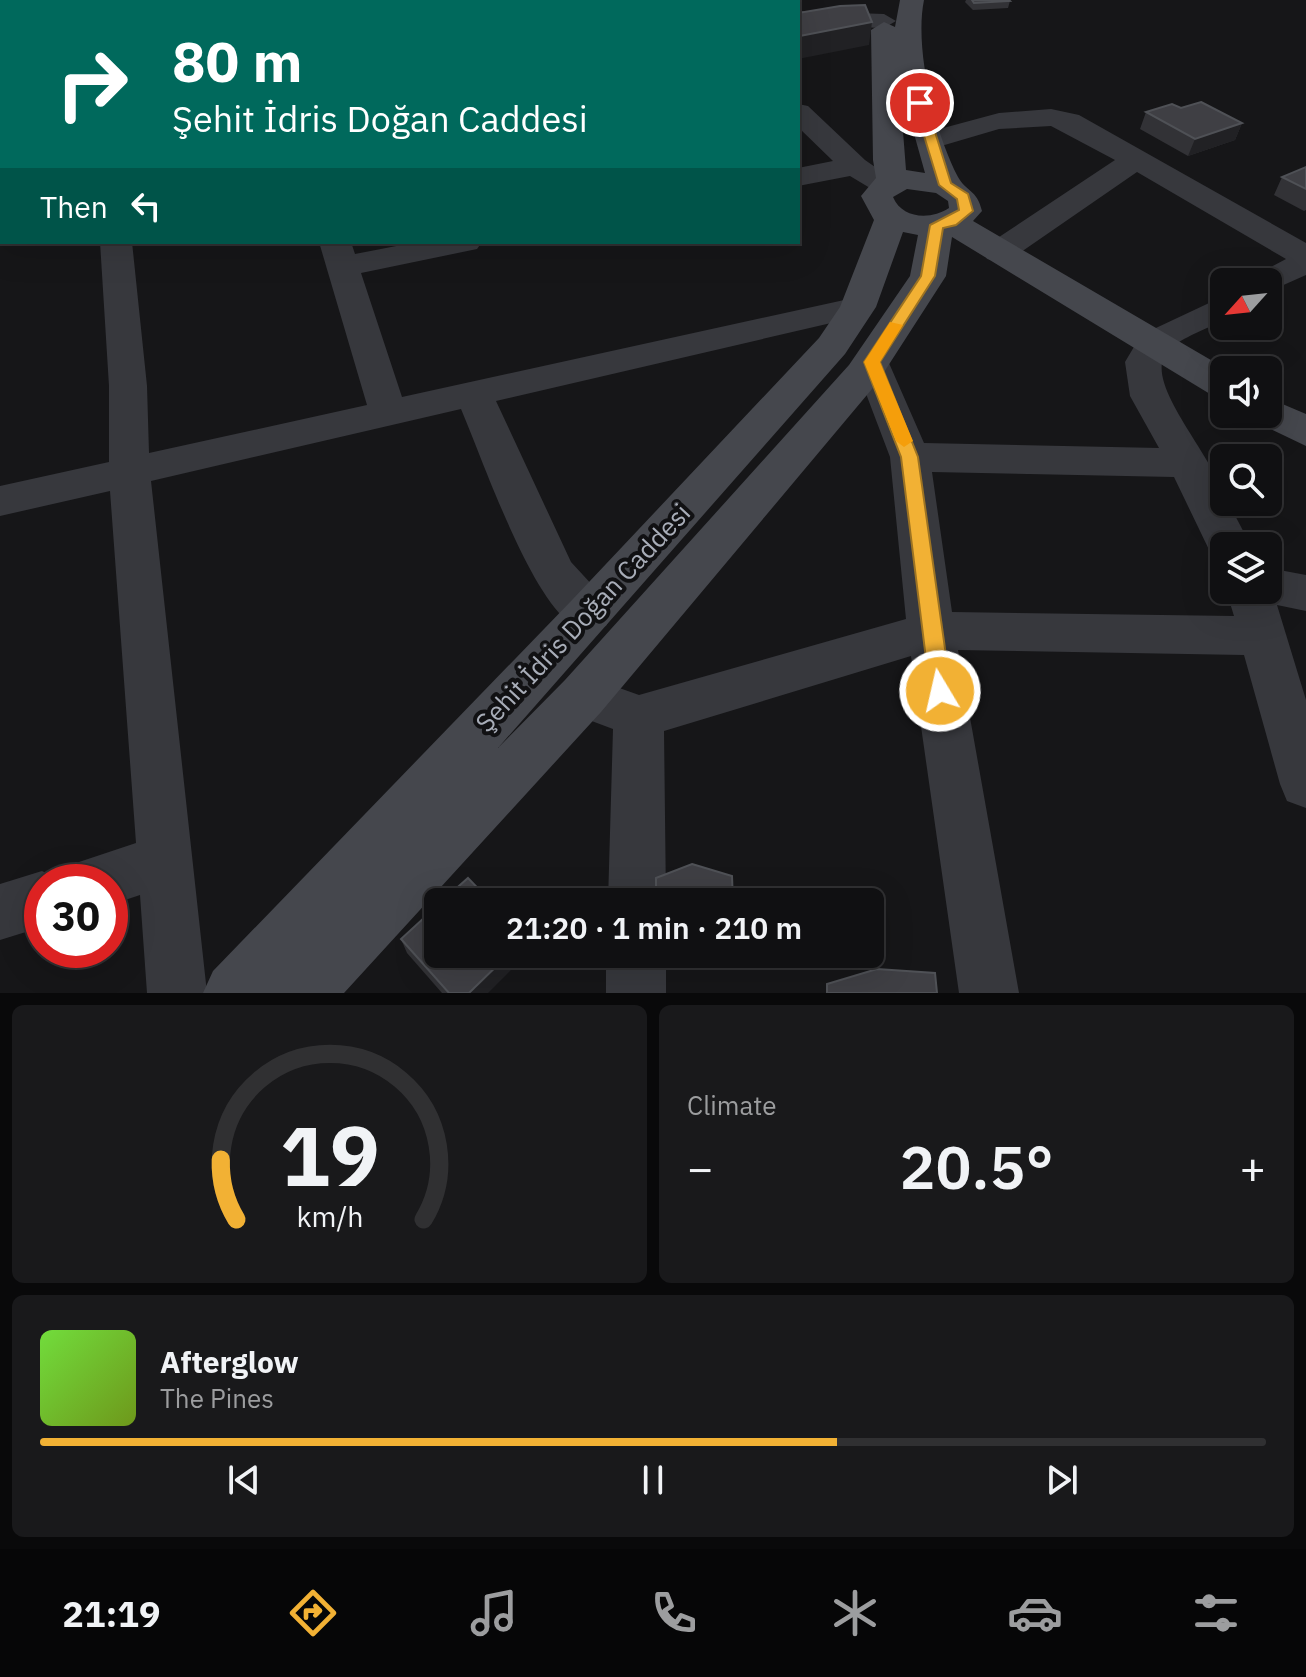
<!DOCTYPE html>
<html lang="en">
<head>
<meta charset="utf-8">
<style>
	:root { --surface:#101012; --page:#19191b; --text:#f1f3f6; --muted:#9c9d9f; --line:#303032; --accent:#f2b134 }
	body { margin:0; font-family:"IBM Plex Sans",sans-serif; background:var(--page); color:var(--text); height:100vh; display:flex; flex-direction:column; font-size:30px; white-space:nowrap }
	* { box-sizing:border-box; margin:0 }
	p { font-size:26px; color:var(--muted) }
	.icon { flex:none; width:44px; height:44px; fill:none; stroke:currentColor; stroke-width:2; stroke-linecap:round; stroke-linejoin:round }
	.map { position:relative; height:993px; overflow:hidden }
	.drawer { display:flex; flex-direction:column; gap:12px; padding:12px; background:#09090a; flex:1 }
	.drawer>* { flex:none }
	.hud { position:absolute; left:0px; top:0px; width:800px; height:244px; box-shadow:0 8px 32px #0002,0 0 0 2px var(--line); background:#00695c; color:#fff; overflow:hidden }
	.needle { width:52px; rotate:243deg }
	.tools { position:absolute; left:1210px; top:268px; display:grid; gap:16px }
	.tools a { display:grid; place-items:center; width:72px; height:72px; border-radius:12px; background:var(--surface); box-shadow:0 8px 32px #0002,0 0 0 2px var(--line); font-size:40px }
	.speed { position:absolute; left:24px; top:864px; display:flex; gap:16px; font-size:40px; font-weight:700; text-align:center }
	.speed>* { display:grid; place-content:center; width:104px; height:104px; border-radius:50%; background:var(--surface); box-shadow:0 8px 32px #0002,0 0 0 2px var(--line); line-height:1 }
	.speed .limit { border:12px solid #d22; background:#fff; color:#111 }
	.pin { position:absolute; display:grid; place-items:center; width:68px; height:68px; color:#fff; margin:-34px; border:4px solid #fff; border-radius:50%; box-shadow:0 2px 8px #0007 }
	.me { position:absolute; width:88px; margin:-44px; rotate:351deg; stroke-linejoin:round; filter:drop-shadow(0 0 6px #0008) }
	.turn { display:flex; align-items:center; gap:28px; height:168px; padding:0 40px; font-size:36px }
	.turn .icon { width:104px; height:104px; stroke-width:2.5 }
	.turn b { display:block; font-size:56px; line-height:68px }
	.then { display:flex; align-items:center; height:76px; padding:0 40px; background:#0003; gap:16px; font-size:30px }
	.big { font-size:60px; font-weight:600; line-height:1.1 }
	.drawer .tile { flex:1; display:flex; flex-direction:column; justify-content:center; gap:12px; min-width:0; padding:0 28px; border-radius:12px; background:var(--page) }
	.drawer .dial { align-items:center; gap:0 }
	.dial svg { height:208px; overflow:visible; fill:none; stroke:var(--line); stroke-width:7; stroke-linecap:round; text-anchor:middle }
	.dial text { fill:var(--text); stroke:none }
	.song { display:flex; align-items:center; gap:24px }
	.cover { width:96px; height:96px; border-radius:12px; background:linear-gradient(135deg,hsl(100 70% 55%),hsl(80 70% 35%)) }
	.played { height:8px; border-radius:4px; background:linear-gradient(90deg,var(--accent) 65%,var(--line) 65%) }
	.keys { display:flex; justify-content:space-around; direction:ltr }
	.heat { display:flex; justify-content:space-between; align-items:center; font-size:44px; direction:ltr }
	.drawer .tiles { flex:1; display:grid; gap:12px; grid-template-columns:1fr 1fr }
	.tile:last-child { grid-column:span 2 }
	.trip { position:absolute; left:424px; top:888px; width:460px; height:80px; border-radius:12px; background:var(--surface); box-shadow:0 8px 32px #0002,0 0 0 2px var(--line); font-weight:600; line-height:80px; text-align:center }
	.dock { display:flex; height:128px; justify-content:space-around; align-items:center; background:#060607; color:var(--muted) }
	.dock .icon { width:56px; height:56px }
	.dock .current { color:var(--accent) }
	.dock b { font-size:36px; color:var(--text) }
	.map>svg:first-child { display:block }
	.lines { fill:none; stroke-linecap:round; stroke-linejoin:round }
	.minor { fill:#37383d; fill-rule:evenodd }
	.tertiary { fill:#37383d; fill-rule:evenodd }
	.secondary { fill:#45474d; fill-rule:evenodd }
	.wall { fill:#323236 }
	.shaded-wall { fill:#212124 }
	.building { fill:#3f3f44; stroke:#4f5156; stroke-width:2 }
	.route { fill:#f2b134; stroke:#9d7322; stroke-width:2 }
	.slow { fill:#f59e0b }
	.labels { text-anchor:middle; stroke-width:8; stroke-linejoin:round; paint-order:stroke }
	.street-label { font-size:26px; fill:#a8adb8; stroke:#111113 }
</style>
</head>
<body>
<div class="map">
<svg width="1306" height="993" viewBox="0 0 1306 993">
	<rect width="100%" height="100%" fill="#161618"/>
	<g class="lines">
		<path class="minor" d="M107 0H131V2H107Z
			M189 0H213L214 2H190Z
			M461 0H485L486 2H462Z
			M640 0H665L667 2H642Z
			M798 11 884 14 896 21 884 28 798 25Z
			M0 23H2V37H0Z
			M798 104 808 106 865 160 901 185 897 191H875L850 176 798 186V168L833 161 798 127Z
			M1051 109 1079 115 1306 243V275L1268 292V282H1251L1256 275 1286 259 1137 172 1011 259 999 262 987 259 983 252 987 245 1115 160 1051 126 999 129 931 149 921 146 917 140 921 134 999 113Z
			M0 204H2V222H0Z
			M100 242H132L147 386 149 453 367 405 319 242H351L355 254 417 242H482L477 249 361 273 402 397 858 297 870 300 875 307 870 314 496 401 571 562 606 600 613 613 606 626C593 630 583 633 571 624 528 592 484 463 461 409L151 481 207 993H147L140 895 110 905V882H68L76 863 136 843 110 491 0 516V486L109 462V386Z
			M1224 296V320C1207 329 1182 337 1169 350 1136 380 1224 465 1224 502H1228L1251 546H1224V561L1213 558 1174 477 932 472 952 612 1234 616 1226 590H1268V568L1306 575V611L1277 605 1306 700V808L1287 801 1280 784 1244 655 958 650 1019 993H959L911 656 664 731 666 902H608L613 729 565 711 558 696 565 681 583 675 639 695 906 619 890 457 854 362 859 354 872 350 885 354 924 443 1159 448 1130 396 1125 362 1141 335Z
			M42 871 63 882H42V927L0 940V884Z
			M606 954H666V993H606Z"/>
		<path class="tertiary" d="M368 0H396L397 2H369Z"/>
		<path class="secondary" d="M900 0H924C914 49 935 133 958 177 966 192 977 189 982 211L973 221 1228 370H1224V398L1210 394 952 237 946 276 877 383 601 712 344 993H203L213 971 573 599 819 338 840 307 874 220 861 196 876 178 873 160 871 30 884 22 895 27ZM899 80 925 173 906 170ZM907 189 936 193 948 201 949 208C931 220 902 219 893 197ZM903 232 918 235 910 276 849 365 565 680 498 748 845 354 876 307Z
			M1268 398 1306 414V446L1254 421 1250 414H1268Z"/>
	</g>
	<path class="wall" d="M694 0H791L790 2H694Z
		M966 0H972L1010 1 1008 8 973 10 965 2Z
		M1181 108 1242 123 1235 140 1188 156 1140 129 1146 112Z
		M1306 167V210L1304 211 1274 195 1282 177Z
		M401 939 488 993H442L407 953Z
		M656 954H735L733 970H656Z"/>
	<path class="shaded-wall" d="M872 22 869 45 798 59 800 36Z
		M1242 123 1235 140 1188 156 1195 139Z
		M509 954H527L488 993H469Z"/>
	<path class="building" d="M972 0H1009L1010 1 974 3Z
		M865 5 872 22 800 36 798 35V13L840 6Z
		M1201 102 1242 123 1195 139 1146 112 1172 104 1181 108Z
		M1306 167V189L1282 177Z
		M692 864 732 876 733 902H656V878Z
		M468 878 491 902H441Z
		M438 905V954H509L469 993H449L401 939Z
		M656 954H735V956L656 955Z
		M877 969 935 973 937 993H827V984Z"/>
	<path class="route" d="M920 99 926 103 951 183 968 194 973 211 956 225 943 228 935 276 880 362 918 457 951 691 948 698H933L930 691 901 457 864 362 921 276 930 225 959 210 957 199 939 185 914 103Z"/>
	<path class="slow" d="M890 322 903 325 880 362 913 441 904 447 896 441 864 362Z"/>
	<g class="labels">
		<g class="street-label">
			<text transform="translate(583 618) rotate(-47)" y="9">Şehit İdris Doğan Caddesi</text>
		</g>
	</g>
</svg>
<div class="tools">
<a><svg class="needle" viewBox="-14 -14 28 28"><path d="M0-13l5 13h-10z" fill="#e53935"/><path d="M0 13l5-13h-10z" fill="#9c9d9f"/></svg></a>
<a><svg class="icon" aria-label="sound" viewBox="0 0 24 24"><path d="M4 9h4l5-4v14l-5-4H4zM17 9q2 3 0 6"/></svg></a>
<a><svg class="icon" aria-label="search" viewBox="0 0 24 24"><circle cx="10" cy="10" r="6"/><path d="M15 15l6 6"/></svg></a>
<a><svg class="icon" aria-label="layers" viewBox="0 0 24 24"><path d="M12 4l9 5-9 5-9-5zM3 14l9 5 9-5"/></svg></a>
</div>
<div class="speed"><div class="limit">30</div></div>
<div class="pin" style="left:920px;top:103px;background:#d93025"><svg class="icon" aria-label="arrive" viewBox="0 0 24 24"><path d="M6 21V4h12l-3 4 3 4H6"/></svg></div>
<svg class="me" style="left:940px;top:691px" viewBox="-20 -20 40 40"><circle r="17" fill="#f2b134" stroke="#fff" stroke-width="3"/><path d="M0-11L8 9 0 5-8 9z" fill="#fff"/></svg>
<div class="trip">21:20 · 1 min · 210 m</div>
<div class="hud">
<div class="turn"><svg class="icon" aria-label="right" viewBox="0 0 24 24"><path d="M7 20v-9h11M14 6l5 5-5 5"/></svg><div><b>80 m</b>Şehit İdris Doğan Caddesi</div></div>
<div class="then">Then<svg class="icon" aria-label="left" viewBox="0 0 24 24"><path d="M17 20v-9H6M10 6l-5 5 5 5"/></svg></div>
</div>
</div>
<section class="drawer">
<div class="tiles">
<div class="tile dial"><svg viewBox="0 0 100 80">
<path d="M14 69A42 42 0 1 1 86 69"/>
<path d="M14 69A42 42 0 0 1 8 46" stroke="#f2b134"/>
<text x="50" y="56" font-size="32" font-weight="700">19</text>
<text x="50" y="72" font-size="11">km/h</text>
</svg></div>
<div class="tile"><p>Climate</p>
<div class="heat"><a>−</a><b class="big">20.5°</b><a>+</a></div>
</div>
<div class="tile">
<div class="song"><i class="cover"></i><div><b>Afterglow</b><p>The Pines</p></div></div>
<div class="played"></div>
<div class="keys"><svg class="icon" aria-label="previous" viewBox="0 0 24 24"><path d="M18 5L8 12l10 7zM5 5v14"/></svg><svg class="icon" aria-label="pause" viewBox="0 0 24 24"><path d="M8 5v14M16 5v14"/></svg><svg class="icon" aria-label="next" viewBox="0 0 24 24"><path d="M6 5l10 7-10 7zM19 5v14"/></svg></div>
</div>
</div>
</section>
<nav class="dock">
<b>21:19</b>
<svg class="icon current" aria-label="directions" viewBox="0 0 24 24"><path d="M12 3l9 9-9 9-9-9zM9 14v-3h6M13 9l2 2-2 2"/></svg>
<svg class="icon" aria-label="music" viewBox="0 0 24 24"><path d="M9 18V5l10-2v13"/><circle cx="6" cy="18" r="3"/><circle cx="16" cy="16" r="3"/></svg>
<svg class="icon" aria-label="phone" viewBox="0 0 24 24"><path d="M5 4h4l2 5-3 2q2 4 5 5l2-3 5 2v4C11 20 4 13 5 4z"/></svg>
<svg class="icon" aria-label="climate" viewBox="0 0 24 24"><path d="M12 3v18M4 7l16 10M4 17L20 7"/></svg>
<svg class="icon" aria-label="car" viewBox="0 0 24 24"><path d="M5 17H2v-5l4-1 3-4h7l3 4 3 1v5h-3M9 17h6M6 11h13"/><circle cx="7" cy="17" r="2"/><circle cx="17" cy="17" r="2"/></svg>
<svg class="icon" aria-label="filters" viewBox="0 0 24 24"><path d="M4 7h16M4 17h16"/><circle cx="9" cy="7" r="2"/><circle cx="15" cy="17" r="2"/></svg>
</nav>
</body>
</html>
